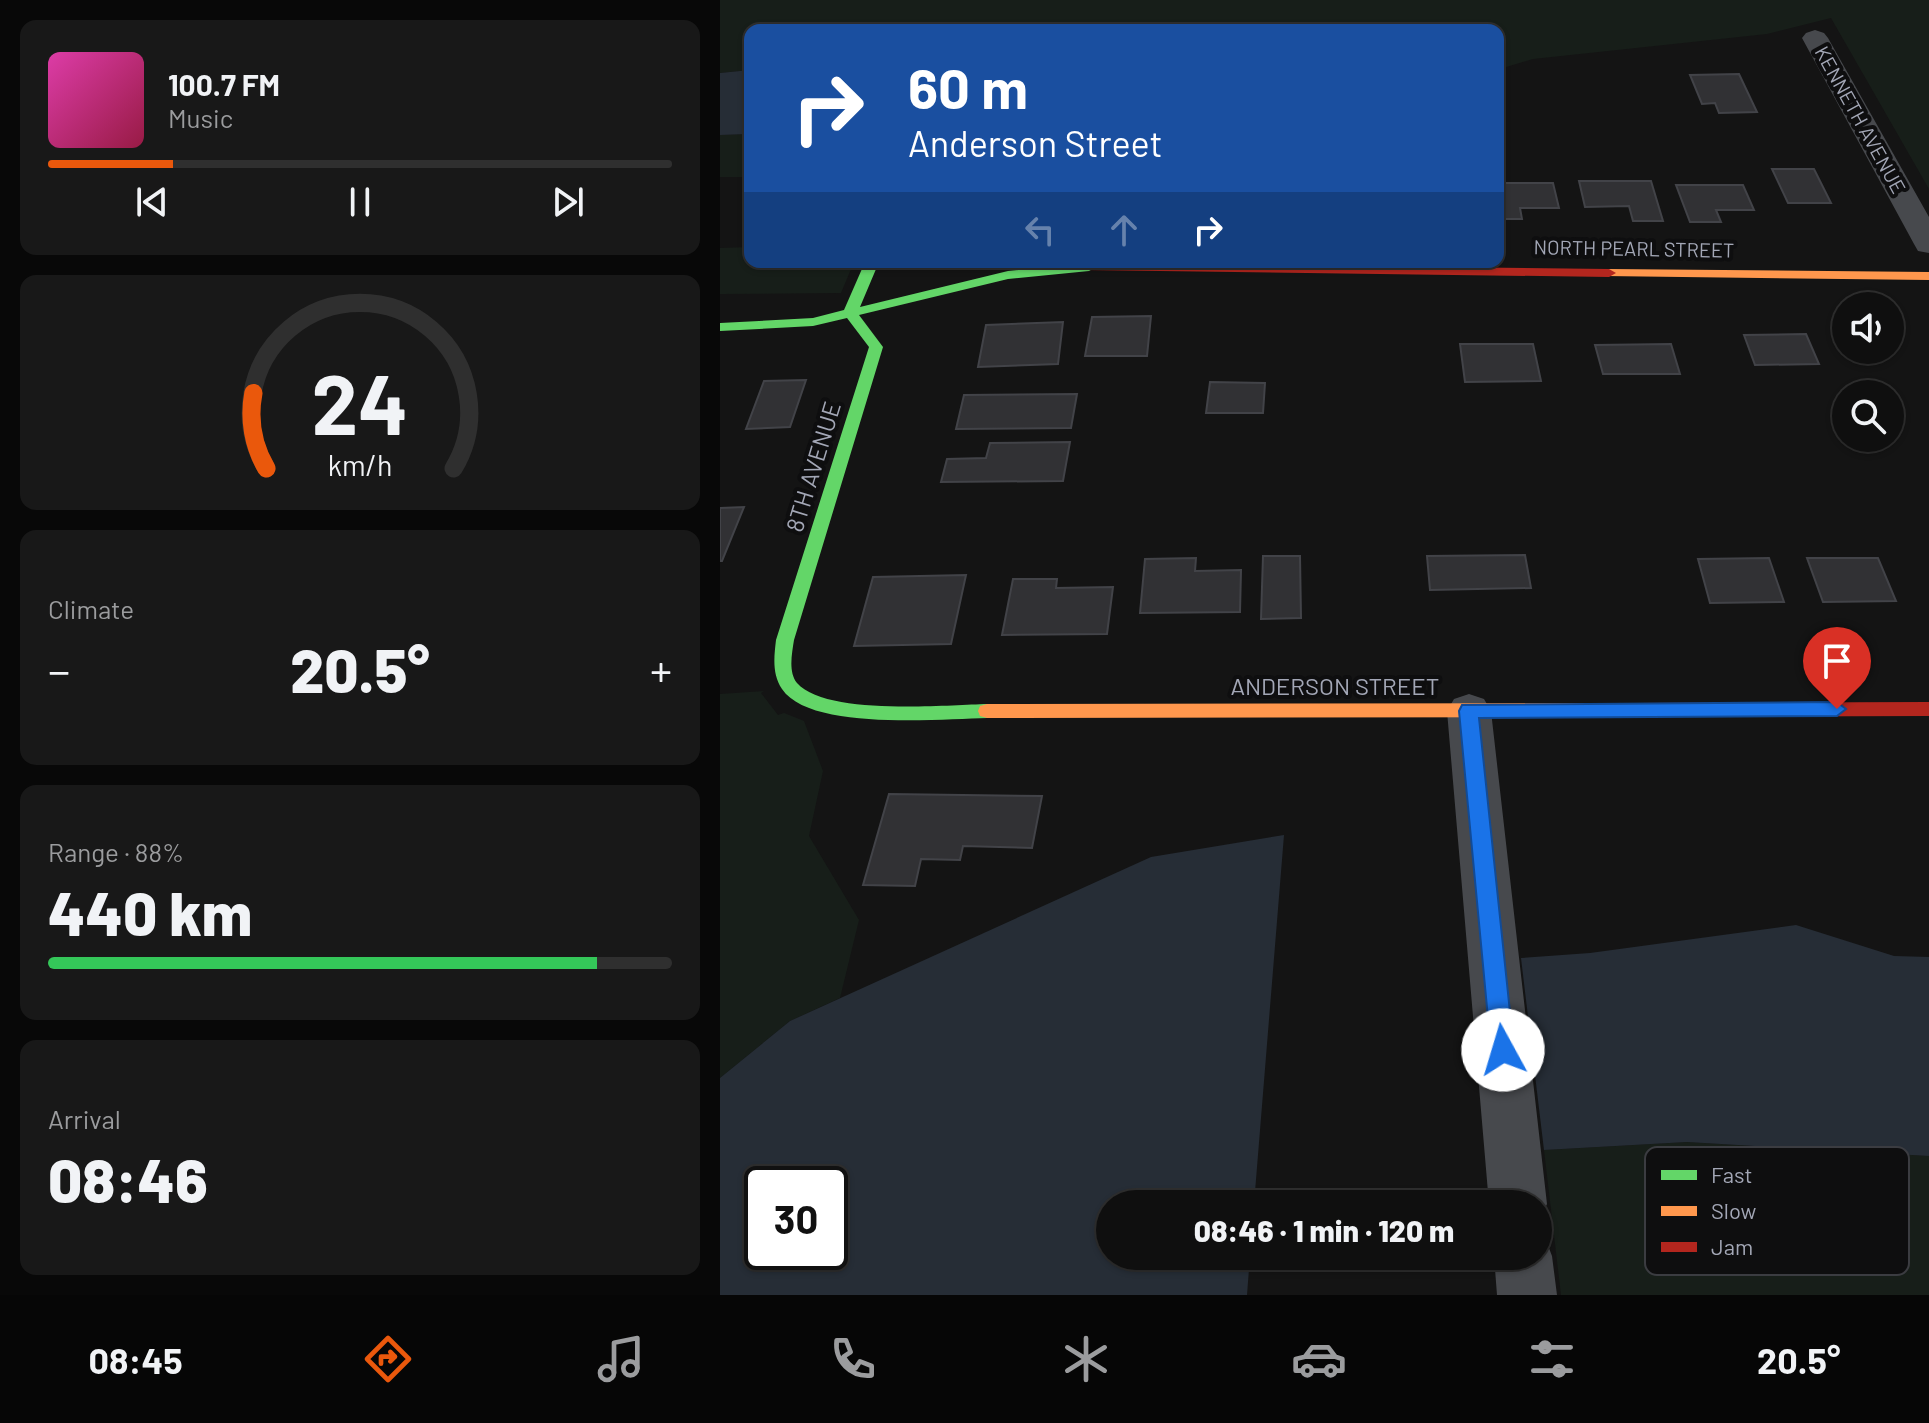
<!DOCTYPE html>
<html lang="en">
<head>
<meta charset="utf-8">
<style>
	:root { --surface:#0f0f0f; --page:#181818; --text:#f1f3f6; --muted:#9b9c9e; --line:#2f2f2f; --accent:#ea580c }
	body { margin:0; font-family:Barlow,sans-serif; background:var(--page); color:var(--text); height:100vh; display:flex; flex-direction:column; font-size:30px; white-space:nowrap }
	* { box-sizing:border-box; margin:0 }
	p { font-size:26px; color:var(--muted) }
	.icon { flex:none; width:44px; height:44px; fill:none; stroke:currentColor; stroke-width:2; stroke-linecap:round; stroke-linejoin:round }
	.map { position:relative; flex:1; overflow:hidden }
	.details { display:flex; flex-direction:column; gap:20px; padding:20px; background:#080808; width:720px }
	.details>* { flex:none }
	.top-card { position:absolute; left:24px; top:24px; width:760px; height:244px; border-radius:16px; box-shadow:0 2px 6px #0004,0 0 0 2px var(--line); background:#1a4fa0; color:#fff; overflow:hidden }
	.tools { position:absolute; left:1112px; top:292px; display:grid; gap:16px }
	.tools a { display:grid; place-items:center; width:72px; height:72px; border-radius:50%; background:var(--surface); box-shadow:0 2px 6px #0004,0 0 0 2px var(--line); font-size:40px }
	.speed { position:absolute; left:24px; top:1166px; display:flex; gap:16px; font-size:40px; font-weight:700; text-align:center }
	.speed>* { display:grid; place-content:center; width:104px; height:104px; border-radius:50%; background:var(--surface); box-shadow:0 2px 6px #0004,0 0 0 2px var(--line); line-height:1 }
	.speed .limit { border:4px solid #111; border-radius:12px; background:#fff; color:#111 }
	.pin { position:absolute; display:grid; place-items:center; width:68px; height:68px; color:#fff; margin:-82px -34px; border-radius:50% 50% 50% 0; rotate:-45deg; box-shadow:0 0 8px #0007 }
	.pin .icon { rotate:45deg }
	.me { position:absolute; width:88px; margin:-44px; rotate:354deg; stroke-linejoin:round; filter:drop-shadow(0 0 6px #0008) }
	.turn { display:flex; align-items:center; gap:28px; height:168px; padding:0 32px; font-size:36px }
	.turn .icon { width:104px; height:104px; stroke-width:2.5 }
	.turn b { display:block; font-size:56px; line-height:68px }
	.lanes { display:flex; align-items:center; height:76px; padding:0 32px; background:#0003; justify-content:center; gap:40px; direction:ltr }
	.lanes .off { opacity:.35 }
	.big { font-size:60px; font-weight:800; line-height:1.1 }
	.details .tile { flex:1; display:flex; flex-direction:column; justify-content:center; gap:12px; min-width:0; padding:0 28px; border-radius:16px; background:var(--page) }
	.details .dial { align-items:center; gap:0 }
	.dial svg { height:208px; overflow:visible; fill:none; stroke:var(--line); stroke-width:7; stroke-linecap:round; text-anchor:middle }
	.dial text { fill:var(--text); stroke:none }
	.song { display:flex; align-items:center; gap:24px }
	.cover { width:96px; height:96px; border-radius:12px; background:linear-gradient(135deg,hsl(320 70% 55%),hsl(340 70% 35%)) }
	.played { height:8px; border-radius:4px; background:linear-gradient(90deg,var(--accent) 20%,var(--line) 20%) }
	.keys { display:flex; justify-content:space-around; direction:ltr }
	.heat { display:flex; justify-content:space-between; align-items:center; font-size:44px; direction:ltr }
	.charge { height:12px; border-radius:6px; background:linear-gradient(90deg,#34c759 88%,var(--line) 0) }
	.trip { position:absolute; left:376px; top:1190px; width:456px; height:80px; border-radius:40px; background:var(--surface); box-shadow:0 2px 6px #0004,0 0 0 2px var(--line); font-weight:800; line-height:80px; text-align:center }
	.menu { display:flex; height:128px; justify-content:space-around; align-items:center; background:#060606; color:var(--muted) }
	.menu .icon { width:56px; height:56px }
	.menu .on { color:var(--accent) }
	.menu b { font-size:36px; color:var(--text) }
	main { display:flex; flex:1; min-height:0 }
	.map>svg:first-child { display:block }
	.green { fill:#171e19 }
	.water { fill:#262d36; fill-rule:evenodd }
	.building { fill:#313134; stroke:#424348; stroke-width:2 }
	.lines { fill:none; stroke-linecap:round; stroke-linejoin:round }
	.street { fill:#47494d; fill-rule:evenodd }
	.fast { fill:#63d668; fill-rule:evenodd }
	.slow { fill:#ff974d; fill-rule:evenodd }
	.jam { fill:#b3261e; fill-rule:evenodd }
	.route { fill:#1a73e8; stroke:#114b97; stroke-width:2 }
	.labels { text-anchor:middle; stroke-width:8; stroke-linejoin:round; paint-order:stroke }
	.far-street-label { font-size:20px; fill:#a3a7b6; stroke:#0e0e0f }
	.street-label { font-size:24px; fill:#a3a7b6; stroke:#0e0e0f }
	.key { fill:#0e0e0f; stroke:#3b3c41; stroke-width:2 }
	.key-label { font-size:22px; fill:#a3a7b6 }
</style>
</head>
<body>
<main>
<section class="details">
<div class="tile">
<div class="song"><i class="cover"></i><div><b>100.7 FM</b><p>Music</p></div></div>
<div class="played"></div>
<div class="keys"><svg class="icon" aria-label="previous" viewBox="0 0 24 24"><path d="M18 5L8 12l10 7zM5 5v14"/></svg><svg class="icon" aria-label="pause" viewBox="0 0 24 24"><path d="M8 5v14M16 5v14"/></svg><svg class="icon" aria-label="next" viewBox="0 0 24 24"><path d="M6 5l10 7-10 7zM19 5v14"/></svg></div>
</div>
<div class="tile dial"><svg viewBox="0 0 100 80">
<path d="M14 69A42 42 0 1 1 86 69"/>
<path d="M14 69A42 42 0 0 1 9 40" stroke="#ea580c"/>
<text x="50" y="56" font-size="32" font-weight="700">24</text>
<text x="50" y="72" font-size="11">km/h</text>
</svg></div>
<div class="tile"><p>Climate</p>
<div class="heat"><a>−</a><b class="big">20.5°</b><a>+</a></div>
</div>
<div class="tile"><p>Range · 88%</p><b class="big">440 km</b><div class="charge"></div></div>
<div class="tile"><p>Arrival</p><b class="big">08:46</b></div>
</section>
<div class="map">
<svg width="1209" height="1295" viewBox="0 0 1209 1295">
	<rect width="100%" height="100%" fill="#141414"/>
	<path class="green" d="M0 0H1209V189L1111 18 1047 34 813 59 786 67 778 55V30H30V70L0 73Z
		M30 134V177H0V135Z
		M30 247V262H134L121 293 0 294V248Z
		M44 691 41 693 58 715 64 713 84 721 103 771 89 836 139 920 120 998 70 1021 0 1078V694Z
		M967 1142 1209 1156V1295H841L824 1150Z"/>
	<path class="water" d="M30 70V134L0 135V73Z
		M564 835 534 1204H390V1256H530L527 1295H0V1078L70 1021 431 857ZM42 1184H110V1252H42Z
		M1076 925 1174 956 1209 957V1156L967 1142 824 1150 801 958 870 953Z"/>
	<path class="building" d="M1019 74 1037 112 999 113 995 103 982 104 970 75Z
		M1052 169H1094L1111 203H1068Z
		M859 181H931L943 221H913L909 206 865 207Z
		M778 183H833L839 208H800L802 219H778Z
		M956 185H1023L1034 210H996L1001 222H970Z
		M431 316 427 356H365L372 317Z
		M343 322 338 364 258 367 266 325Z
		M1086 334 1099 364 1035 365 1024 335Z
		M740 344H813L821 381 745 382Z
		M951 344 960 374H883L875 345Z
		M86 380 70 427 26 429 44 381Z
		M490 382 545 383 543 413H486Z
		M357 394 351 428 236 429 244 395Z
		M350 442 343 481 221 482 227 459 266 458 270 443Z
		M24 507 2 561H0V508Z
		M805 555 811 588 710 590 707 556Z
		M543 556H580L581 618 541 619Z
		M476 558 475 571 521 570 520 612 420 613 425 559Z
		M1049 558 1064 602 990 603 978 559Z
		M1087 558H1158L1176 601 1103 602Z
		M246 575 231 644 134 646 153 577Z
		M293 579H337L336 588 393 587 387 634 282 635Z
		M169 794 322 796 312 848 243 846 240 860 201 859 195 886 143 885Z"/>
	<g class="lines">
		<path class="street" d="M1095 30 1104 33 1108 38 1209 217V253L1198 251 1194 244 1082 38 1086 33Z
			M749 694 764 699 771 711 827 1204 818 1224V1204H769L727 711 734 699Z
			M818 1233 824 1235 832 1256 837 1295H777L774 1256H818Z"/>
		<path class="fast" d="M145 262H159L140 307 288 271 369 263 376 267 369 271 288 279 139 315 163 347 74 640C72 653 68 672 77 683 106 716 225 705 267 704L274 706 276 711 274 716 267 718C220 719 90 731 62 689 52 674 54 657 56 640L149 347 127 318 93 326 0 331V323L93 318 124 310Z"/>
		<path class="slow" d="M889 269 1209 272V280L884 276 882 273Z
			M916 703 923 705 925 710 923 715 916 717 267 718 260 716 258 711 260 706 267 704Z"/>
		<path class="jam" d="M369 263 889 269 896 273 889 277 364 270 362 267Z
			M1209 702V716L916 717 909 715 907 710 909 705 916 703Z"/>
	</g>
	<path class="route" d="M1117 702 1126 709 1117 716 759 718 794 1050 791 1057 783 1060 774 1057 771 1050 739 711 742 705Z"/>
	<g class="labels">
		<g class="far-street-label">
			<text transform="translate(1140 120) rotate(61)" y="7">KENNETH AVENUE</text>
			<text transform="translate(914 249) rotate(1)" y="7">NORTH PEARL STREET</text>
		</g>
		<g class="street-label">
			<text transform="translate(94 467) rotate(-73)" y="8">8TH AVENUE</text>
			<text x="615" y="695">ANDERSON STREET</text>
		</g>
	</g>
	<rect x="925" y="1147" width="264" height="128" rx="12" class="key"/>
	<rect x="941" y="1170" width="36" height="10" fill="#63d668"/>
	<rect x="941" y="1206" width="36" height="10" fill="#ff974d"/>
	<rect x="941" y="1242" width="36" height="10" fill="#b3261e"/>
	<g class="key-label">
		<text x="991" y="1183">Fast</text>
		<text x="991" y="1219">Slow</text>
		<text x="991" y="1255">Jam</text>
	</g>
</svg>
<div class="tools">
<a><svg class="icon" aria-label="sound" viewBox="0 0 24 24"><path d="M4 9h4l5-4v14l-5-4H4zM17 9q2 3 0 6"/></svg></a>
<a><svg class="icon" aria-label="search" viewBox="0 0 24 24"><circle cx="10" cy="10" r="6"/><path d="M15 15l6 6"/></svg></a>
</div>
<div class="speed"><div class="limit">30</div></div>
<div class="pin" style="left:1117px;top:709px;background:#d93025"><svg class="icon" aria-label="arrive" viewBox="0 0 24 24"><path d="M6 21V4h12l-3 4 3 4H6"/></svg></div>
<svg class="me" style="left:783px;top:1050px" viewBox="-20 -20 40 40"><circle r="19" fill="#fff"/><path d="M0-13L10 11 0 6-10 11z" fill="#1a73e8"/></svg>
<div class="trip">08:46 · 1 min · 120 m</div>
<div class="top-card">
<div class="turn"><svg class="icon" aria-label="right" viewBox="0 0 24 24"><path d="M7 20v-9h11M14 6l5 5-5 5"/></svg><div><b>60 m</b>Anderson Street</div></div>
<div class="lanes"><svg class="icon off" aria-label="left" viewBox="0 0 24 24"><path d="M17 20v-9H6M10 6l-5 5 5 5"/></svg><svg class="icon off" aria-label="ahead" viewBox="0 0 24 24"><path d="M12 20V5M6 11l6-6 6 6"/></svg><svg class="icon" aria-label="right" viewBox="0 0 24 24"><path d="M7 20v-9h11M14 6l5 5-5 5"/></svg></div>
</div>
</div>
</main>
<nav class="menu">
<b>08:45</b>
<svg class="icon on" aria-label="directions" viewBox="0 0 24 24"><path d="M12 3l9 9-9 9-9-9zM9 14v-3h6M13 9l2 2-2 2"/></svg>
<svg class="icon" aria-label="music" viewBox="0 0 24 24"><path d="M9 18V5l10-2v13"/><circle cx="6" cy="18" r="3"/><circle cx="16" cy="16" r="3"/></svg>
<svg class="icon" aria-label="phone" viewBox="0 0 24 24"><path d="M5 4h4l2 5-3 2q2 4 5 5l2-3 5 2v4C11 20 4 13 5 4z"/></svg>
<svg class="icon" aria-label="climate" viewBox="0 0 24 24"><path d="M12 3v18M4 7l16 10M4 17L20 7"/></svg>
<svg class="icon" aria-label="car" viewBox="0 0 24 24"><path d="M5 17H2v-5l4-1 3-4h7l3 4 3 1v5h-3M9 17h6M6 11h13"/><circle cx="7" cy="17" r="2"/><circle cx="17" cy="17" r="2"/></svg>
<svg class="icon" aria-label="filters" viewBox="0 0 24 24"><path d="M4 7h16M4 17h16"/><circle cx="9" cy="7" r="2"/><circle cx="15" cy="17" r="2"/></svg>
<b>20.5°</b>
</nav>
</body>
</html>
